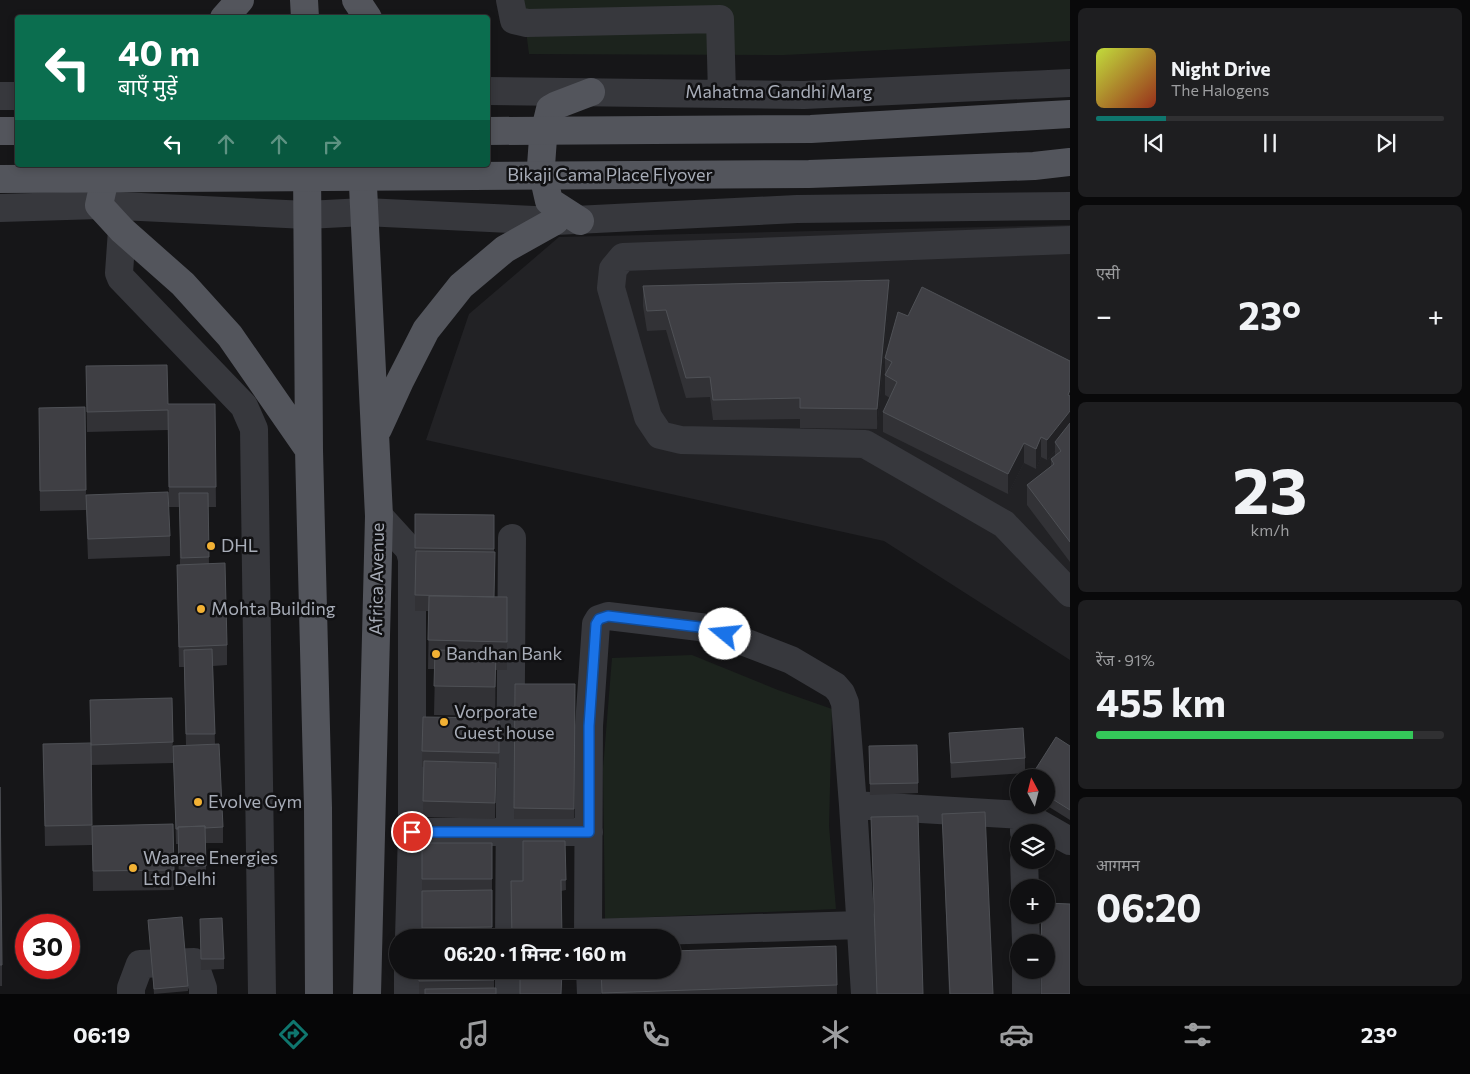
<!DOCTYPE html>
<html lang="hi">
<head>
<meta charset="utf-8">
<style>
	:root { --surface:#101012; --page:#1e1e20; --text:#f1f3f6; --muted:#9c9d9f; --line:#303032; --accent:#0f766e }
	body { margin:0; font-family:Commissioner,"Noto Sans Devanagari",sans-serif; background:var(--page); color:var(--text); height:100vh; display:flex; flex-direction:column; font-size:19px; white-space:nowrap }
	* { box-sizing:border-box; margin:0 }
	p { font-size:16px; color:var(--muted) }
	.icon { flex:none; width:28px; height:28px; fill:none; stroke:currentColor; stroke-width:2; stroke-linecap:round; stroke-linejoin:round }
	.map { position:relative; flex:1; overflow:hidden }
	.side { display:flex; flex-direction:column; gap:8px; padding:8px; background:#09090a; width:400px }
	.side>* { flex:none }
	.guide { position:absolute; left:15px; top:15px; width:475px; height:152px; border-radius:5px; box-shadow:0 2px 8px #0003,0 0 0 1px var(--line); background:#0b6e4f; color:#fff; overflow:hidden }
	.needle { width:32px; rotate:353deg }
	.buttons { position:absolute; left:1010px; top:769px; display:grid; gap:10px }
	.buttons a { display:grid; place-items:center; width:45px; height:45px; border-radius:50%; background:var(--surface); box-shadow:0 2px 8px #0003,0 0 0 1px var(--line); font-size:25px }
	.speed { position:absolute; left:15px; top:914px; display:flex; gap:10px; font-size:25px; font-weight:700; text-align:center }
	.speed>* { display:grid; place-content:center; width:65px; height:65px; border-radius:50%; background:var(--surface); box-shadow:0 2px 8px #0003,0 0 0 1px var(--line); line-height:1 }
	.speed .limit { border:8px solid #d22; background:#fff; color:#111 }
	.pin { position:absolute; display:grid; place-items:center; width:42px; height:42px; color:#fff; margin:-21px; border:2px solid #fff; border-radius:50%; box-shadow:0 1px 5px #0007 }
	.me { position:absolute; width:55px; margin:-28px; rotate:287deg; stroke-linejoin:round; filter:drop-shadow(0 0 4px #0008) }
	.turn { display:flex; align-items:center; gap:18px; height:105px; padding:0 20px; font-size:22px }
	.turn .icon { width:65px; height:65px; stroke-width:2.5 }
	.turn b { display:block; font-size:35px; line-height:42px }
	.lanes { display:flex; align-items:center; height:48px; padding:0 20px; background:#0003; justify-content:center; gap:25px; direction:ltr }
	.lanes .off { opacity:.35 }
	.big { font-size:38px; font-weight:700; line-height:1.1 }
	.side .tile { flex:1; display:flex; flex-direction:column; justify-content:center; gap:8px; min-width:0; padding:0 18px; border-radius:8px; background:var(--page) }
	.side .dial { align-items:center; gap:0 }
	.dial b { font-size:65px; line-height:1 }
	.song { display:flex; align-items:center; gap:15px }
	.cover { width:60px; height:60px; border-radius:8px; background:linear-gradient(135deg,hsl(70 70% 55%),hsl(10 70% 35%)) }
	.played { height:5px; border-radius:2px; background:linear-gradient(90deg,var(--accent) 20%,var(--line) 20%) }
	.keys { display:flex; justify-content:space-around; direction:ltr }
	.heat { display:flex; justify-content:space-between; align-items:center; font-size:28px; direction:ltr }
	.charge { height:8px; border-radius:4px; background:linear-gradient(90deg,#34c759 91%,var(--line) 0) }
	.trip { position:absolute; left:389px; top:929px; width:292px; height:50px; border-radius:25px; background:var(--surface); box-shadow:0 2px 8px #0003,0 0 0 1px var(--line); font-weight:700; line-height:50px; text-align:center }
	.dock { display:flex; height:80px; justify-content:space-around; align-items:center; background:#060607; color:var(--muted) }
	.dock .icon { width:35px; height:35px }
	.dock .active { color:var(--accent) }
	.dock b { font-size:22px; color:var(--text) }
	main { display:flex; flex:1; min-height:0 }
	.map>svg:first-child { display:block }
	.built { fill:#222225 }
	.green { fill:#1c231d }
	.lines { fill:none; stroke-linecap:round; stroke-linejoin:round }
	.minor { stroke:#37383d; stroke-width:28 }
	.major { stroke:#53555c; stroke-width:28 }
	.major-bridge { stroke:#53555c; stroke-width:28 }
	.wall { fill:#323236 }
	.shaded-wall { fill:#212124 }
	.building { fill:#3f3f44; stroke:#4f5156 }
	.route-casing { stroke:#114b97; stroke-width:12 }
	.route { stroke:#1a73e8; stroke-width:9 }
	.poi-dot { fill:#f2b134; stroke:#111113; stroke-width:2 }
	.labels { text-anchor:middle; stroke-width:5; stroke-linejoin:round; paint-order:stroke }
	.street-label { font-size:18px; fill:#a8adb8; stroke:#111113 }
	.poi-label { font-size:18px; fill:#a8adb8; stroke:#111113; text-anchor:start }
</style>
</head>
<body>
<main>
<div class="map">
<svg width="1070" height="994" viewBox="0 0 1070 994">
	<rect width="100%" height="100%" fill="#161618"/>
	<path class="built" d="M1070 225V660L884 541 426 440 469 314 559 237Z"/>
	<path class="green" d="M522 0H1070V41L784 55 529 54Z
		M692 655 778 690 832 709 829 826 836 909 605 919 603 769 612 658Z"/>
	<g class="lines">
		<path class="minor" d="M510 0 514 20 527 23 720 19 722 94
			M488 91 804 95 1070 83
			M0 96H18
			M0 208 99 205 307 215 364 212 555 221 797 209 1070 206
			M122 230 119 273 121 278 244 406 254 429 262 994
			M1070 240 623 257 613 269 611 288 648 417 660 435 681 440 865 444 1004 524 1070 593
			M379 516 409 549 412 559V832L409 938
			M853 805 865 994
			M1024 815 1070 841
			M412 832H589
			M1024 860 1025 888
			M1025 915 1026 942
			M588 933 861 925
			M509 938 512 538
			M588 938 589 726 596 624 599 619 608 616 708 628 791 660 835 686 841 693 845 703 853 805 1024 815V832
			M590 970 591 994
			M1026 970V994
			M131 994V988L140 964 194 962 203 988V994
			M408 994V970
			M509 994V970"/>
		<path class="major" d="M304 0 305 18
			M356 0 368 18
			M224 18 240 0
			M0 131H18
			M108 165 99 205 122 230 183 284 230 336 309 450
			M307 165 309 450 318 808 319 994
			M362 165 379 516 367 994
			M580 221 549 201 541 166 543 138 550 109 557 105 591 92
			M378 429 400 381 426 330 461 286 505 249 555 221"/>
		<path class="major-bridge" d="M488 131 811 129 1070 114
			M0 179 809 174 1034 166 1070 162"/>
	</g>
	<path class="wall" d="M643 286 889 300 877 429 800 428V419L713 420 710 397 686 398 666 330 647 331 643 306Z
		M908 316 1070 361V562L1027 505V485L1051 467V459L1055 456V451L1047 460 1041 457 1036 469 1024 463 1008 494 883 432V412L890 398 885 395V358Z
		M86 366 168 404H215L216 507H208L209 564 227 645V665L213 666 215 744 223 827V843H206V886H179L178 844H176L173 746 186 745 184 667H179L177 585V565H180L179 507H169L168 430 87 432Z
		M85 407 86 495 170 536V556L88 559 86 510 40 511 39 408Z
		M415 514 494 515V597L507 625V670H496L495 716 434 715 435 669H428L429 611H415Z
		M515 684H575L574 819H514Z
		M172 698 173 763 91 765 90 700Z
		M423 717 499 734V768H496L495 819 423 817 424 767H422Z
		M949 733 1025 758V773L951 778Z
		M43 744 92 825V845L45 846Z
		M869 746 918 783V793L870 795Z
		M1070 746V820L1046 805V778Z
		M0 787 2 965V986H0Z
		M942 814 993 994H949Z
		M173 824 174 890 93 891 92 826Z
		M565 841 566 890 561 891 523 881Z
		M422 843H492V938H422Z
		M200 919 224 959V969L201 970Z
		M148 920 188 986V991L154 994Z
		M419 970H494V988L496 994H419Z
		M512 970H562L520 977H512Z
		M601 970 837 985V994H601Z"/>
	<path class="shaded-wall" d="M889 280V300L877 429V409Z
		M1070 390V431L1055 442V451L1047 460V440Z
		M1041 437V457L1036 469V449Z
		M1024 443V463L1008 494V474Z
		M496 651V680L495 716V687Z
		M496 763V779L495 819V803Z"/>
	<path class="building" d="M889 280 877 409 800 408V398L713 400 710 377 686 378 666 310 647 311 643 286Z
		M922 287 1070 361V390L1068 395 1070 396V411L1047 440 1041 437 1036 449 1024 443 1008 474 883 412 897 382 885 375 892 362 885 358 898 312 908 316Z
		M167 365 168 404H215L216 487H169L168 410 87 412 86 366Z
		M85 407 86 490 40 491 39 408Z
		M1070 423V542L1027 485 1054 464 1051 459 1061 451 1055 442Z
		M168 492 170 536 88 539 86 495Z
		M179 493H208L209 557 181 558Z
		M415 514 494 515V549L415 548Z
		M416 551 495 552 494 597 415 595Z
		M225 563 227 645 179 647 177 565Z
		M429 596 507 597V642L428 640Z
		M212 649 215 734H186L184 650Z
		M435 650 496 651 495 687 434 686Z
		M515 684H575L574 809 514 808Z
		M172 698 173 742 91 745 90 700Z
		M423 717 499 718V753L422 751Z
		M1023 728 1025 758 951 763 949 733Z
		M1056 737 1070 746V810L1046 795V778H1030Z
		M91 743 92 825 45 826 43 744Z
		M219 744 223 827 205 828V826L178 827V829H176L173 746Z
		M917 745 918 783 870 784 869 746Z
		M424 761 496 763 495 803 423 801Z
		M0 787 2 965H0Z
		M985 812 993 994H950L942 814Z
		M918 816 923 994H877L871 817Z
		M173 824 174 870 93 871 92 826Z
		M205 826 206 866H179L178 827Z
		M523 841H565L566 880H561L562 938H512L511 881H523Z
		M422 843H492V879H422Z
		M492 890V927L422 928V891Z
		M1046 903 1070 904V994H1041V970H1046V942H1041L1042 915H1046Z
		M182 917 188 986 154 989 148 920Z
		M222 918 224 959H201L200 919Z
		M836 946 837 985 602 993 601 970H672V951Z
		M419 970H494V980L419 981Z
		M520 970H562L561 994H520Z
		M496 988V994H425V989Z"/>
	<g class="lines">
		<g class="route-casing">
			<path id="route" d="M412 832H589V726L596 624 599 619 608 616 708 628 725 634"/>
		</g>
		<use href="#route" class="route"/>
	</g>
	<g class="poi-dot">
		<circle cx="211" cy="546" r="5"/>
		<circle cx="201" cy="609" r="5"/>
		<circle cx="436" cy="654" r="5"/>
		<circle cx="444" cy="722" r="5"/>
		<circle cx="198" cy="802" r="5"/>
		<circle cx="133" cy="868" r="5"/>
	</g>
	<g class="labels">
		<g class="street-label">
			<text x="779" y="98">Mahatma Gandhi Marg</text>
			<text x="610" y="181">Bikaji Cama Place Flyover</text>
			<text transform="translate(377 579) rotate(-89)" y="6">Africa Avenue</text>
		</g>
		<g class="poi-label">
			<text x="221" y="552">DHL</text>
			<text x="211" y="615">Mohta Building</text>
			<text x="446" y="660">Bandhan Bank</text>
			<text x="454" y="718">Vorporate<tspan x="454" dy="21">Guest house</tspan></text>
			<text x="208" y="808">Evolve Gym</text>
			<text x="143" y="864">Waaree Energies<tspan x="143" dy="21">Ltd Delhi</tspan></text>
		</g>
	</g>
</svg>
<div class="buttons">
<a><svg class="needle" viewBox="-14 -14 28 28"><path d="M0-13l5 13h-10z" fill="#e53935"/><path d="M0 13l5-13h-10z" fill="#9c9d9f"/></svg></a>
<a><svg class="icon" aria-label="layers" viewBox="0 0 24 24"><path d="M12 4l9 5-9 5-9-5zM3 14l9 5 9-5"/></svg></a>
<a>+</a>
<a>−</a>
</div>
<div class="speed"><div class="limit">30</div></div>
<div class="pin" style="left:412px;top:832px;background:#d93025"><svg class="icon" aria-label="arrive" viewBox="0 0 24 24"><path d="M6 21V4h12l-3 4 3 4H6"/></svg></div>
<svg class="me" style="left:725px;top:634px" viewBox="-20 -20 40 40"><circle r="19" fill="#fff"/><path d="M0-13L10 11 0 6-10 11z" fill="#1a73e8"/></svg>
<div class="trip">06:20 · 1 मिनट · 160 m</div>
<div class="guide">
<div class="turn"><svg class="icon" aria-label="left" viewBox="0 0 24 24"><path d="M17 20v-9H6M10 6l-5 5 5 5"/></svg><div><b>40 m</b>बाएँ मुड़ें</div></div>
<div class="lanes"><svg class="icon" aria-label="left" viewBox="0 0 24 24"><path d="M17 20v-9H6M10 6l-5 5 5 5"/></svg><svg class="icon off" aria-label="ahead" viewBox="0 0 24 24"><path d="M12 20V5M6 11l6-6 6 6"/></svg><svg class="icon off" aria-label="ahead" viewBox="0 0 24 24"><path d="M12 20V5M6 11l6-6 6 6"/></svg><svg class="icon off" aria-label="right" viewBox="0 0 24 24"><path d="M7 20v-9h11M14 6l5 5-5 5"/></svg></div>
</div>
</div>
<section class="side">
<div class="tile">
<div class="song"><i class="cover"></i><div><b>Night Drive</b><p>The Halogens</p></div></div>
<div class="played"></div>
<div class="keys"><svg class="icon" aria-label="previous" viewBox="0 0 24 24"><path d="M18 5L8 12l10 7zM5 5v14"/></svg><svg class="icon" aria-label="pause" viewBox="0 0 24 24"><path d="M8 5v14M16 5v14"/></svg><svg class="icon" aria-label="next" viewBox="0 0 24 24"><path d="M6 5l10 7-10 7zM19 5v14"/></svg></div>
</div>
<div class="tile"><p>एसी</p>
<div class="heat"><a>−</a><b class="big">23°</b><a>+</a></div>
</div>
<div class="tile dial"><b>23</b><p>km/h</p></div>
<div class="tile"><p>रेंज · 91%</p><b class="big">455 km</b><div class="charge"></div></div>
<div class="tile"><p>आगमन</p><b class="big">06:20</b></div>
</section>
</main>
<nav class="dock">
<b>06:19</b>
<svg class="icon active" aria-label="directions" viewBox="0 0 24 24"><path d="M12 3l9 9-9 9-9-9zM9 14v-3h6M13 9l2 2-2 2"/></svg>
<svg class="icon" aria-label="music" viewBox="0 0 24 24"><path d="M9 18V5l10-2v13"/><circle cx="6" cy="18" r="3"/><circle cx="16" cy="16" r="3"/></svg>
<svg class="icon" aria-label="phone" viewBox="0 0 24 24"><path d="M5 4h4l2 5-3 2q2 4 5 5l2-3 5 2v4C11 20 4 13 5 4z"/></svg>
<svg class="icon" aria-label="climate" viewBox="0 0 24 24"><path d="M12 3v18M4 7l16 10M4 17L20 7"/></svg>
<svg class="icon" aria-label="car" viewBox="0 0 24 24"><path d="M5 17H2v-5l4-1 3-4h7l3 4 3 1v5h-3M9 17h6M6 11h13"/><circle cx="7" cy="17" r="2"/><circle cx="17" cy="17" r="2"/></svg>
<svg class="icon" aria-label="filters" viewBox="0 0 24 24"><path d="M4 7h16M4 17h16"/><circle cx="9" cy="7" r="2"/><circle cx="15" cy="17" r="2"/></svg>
<b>23°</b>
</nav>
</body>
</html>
